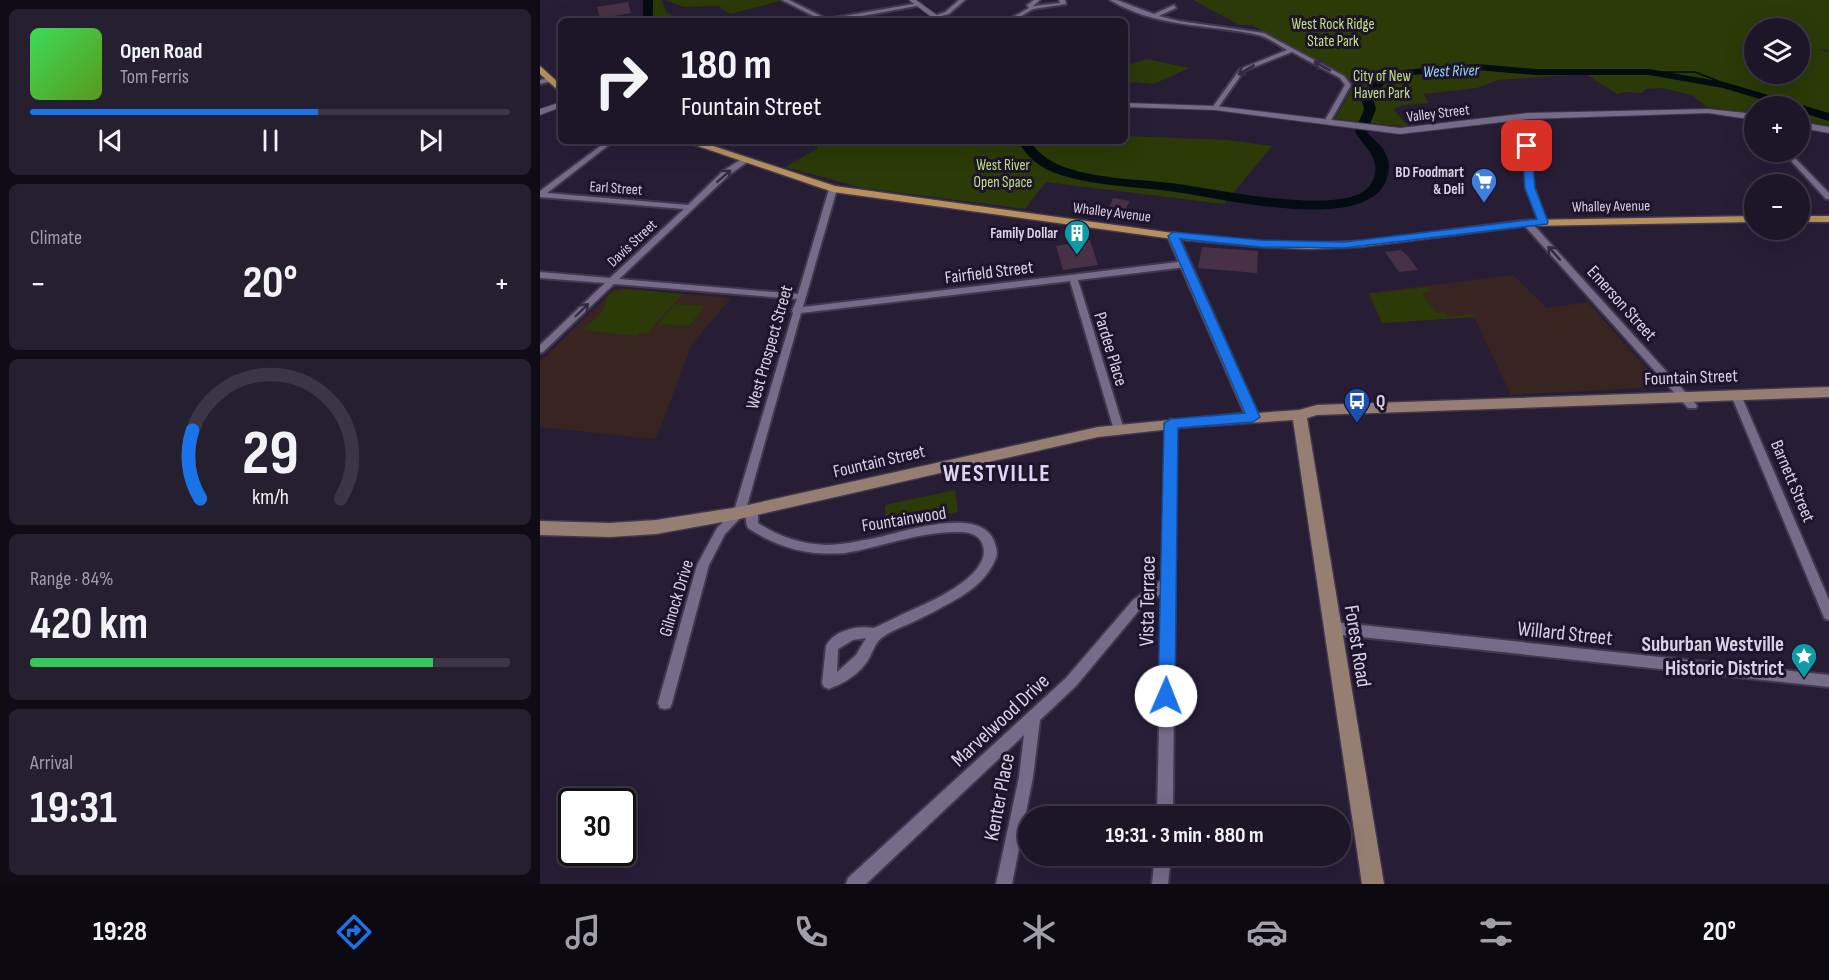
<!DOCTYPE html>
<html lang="en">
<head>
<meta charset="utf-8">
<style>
	:root { --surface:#1d1628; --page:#251f30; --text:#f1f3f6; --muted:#a09fa8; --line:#3b3545; --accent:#1a73e8 }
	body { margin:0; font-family:"Sofia Sans Condensed",sans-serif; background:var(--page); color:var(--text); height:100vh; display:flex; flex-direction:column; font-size:22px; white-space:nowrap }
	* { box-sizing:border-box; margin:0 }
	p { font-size:20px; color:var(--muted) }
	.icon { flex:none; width:33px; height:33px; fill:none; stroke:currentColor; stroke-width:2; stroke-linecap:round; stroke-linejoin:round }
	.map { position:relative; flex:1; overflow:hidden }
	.details { display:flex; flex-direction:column; gap:9px; padding:9px; background:#100c16; width:540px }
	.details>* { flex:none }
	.hud { position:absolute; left:18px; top:18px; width:570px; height:126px; border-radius:9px; box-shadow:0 6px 24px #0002,0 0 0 2px var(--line); background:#1d1628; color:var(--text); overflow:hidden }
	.controls { position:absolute; left:1204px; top:18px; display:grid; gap:12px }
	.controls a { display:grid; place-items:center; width:66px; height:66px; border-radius:50%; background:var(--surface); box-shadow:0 6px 24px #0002,0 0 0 2px var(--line); font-size:30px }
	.speed { position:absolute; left:18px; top:788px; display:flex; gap:12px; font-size:30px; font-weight:700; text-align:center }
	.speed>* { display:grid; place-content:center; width:78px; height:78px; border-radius:50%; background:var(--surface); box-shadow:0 6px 24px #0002,0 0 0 2px var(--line); line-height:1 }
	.speed .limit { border:3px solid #111; border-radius:9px; background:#fff; color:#111 }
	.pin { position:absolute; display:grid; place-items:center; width:51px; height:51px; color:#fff; margin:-26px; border-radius:12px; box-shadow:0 3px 9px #0006 }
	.me { position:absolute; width:66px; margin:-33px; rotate:1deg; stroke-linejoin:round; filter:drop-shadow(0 0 4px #0008) }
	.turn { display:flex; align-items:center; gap:21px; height:126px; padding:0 24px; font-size:27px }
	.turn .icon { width:78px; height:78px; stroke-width:2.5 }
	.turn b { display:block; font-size:42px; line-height:51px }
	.big { font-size:45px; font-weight:700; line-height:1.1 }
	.details .tile { flex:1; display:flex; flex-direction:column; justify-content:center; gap:9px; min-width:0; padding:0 21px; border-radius:9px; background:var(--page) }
	.details .dial { align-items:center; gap:0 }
	.dial svg { height:156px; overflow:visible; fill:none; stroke:var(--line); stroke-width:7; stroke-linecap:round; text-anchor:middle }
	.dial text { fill:var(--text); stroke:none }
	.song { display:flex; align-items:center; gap:18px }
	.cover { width:72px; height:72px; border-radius:9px; background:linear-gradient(135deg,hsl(130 70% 55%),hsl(90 70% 35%)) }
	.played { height:6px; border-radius:3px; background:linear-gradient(90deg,var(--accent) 60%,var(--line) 60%) }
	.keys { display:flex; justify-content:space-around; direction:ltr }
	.heat { display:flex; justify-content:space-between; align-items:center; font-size:33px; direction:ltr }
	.charge { height:9px; border-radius:4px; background:linear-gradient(90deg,#34c759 84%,var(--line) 0) }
	.trip { position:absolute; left:478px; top:806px; width:333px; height:60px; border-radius:30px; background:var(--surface); box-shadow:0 6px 24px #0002,0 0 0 2px var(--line); font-weight:700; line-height:60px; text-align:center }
	.tab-bar { display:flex; height:96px; justify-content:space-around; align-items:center; background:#0c0910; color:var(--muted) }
	.tab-bar .icon { width:42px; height:42px }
	.tab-bar .active { color:var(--accent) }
	.tab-bar b { font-size:27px; color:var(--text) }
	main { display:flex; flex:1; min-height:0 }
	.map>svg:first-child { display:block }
	.education { fill:#382522 }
	.green { fill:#2b3a07; fill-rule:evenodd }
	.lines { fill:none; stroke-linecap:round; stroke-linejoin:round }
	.stream { stroke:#020c11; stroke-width:1.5 }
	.river { fill:#020c11; fill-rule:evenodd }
	.building { fill:#483147 }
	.minor-casing { stroke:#40384d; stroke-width:4 }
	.tertiary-casing { stroke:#40384d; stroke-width:2 }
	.secondary-casing { stroke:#40384d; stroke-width:3 }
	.primary-casing { stroke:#40384d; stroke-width:3 }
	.minor { fill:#766b89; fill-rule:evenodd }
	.tertiary { fill:#766b89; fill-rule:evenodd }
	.secondary { fill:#967e73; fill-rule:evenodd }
	.primary { fill:#b7905e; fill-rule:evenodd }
	.oneway { stroke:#342a43 }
	.route { fill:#1a73e8; stroke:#114b97; stroke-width:1.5 }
	.labels { text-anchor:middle; stroke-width:6; stroke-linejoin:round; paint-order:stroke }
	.far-park-label { font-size:15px; fill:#c0e37e; stroke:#1e142c }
	.far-street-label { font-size:15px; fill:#d8d3e3; stroke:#1e142c }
	.far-poi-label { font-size:15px; font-weight:bold; fill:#d8d3e3; stroke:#1e142c; text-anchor:end }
	.far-water-label { font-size:16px; font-style:italic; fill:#93d7f5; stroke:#1e142c }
	.street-label { font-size:18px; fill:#d8d3e3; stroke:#1e142c }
	.poi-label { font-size:18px; font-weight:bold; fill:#d8d3e3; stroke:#1e142c; text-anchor:start }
	.near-street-label { font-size:21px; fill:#d8d3e3; stroke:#1e142c }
	.near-poi-label { font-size:21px; font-weight:bold; fill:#d8d3e3; stroke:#1e142c; text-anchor:end }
	.district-label { font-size:24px; font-weight:bold; letter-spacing:1.5px; fill:#e0d4f6; stroke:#1e142c }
</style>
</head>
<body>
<main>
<section class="details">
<div class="tile">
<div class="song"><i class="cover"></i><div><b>Open Road</b><p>Tom Ferris</p></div></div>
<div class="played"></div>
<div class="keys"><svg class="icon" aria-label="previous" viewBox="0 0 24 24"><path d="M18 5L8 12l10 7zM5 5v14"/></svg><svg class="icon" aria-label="pause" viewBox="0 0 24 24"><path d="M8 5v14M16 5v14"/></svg><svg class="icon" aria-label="next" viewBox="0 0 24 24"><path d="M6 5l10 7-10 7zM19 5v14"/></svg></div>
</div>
<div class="tile"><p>Climate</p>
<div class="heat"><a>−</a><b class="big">20°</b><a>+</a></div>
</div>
<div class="tile dial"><svg viewBox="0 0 100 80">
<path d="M14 69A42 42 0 1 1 86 69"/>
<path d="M14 69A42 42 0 0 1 10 34" stroke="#1a73e8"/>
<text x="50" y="56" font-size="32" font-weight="700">29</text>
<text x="50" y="72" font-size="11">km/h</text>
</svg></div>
<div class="tile"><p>Range · 84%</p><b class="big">420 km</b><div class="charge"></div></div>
<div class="tile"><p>Arrival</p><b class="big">19:31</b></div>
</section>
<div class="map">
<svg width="1289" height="884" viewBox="0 0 1289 884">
	<rect width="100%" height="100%" fill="#271e36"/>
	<path class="education" d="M973 275 1007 308 1048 302 1123 387 971 395 934 317 841 323 828 293Z
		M80 288 191 298 152 344 116 439 0 427V362L74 289Z"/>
	<path class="green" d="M105 0H121L126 11 139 21H106Z
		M125 0H244L190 14 178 6 144 7Z
		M653 0H1289V50L1278 49 1289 52V127L1260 122V106H1215V114L1167 107 1152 95 1122 88 1106 89 1102 93 1085 92 1077 94 1045 74 958 80 937 88 883 94 889 103 863 105 853 109 869 127 795 119 815 82 712 25H700ZM1215 28H1260V74H1215Z
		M607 59 649 68 614 84 594 82 585 85V66Z
		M585 136 687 140 732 146 684 204 506 182 485 209 323 188 245 167 277 149V141H585Z
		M888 287 890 291 882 293 896 313 904 312 908 317 934 314 935 317 842 323 830 294Z
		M86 289 143 294 107 333H100L97 336 42 330C49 324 59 317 63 310 71 294 63 293 86 289Z
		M135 304 165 306 149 326 118 324Z
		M415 490 418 512 346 527 345 505Z"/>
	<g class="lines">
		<path class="stream" d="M1109 72H1155L1201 90"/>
		<path class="river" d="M103 0H113V21H103Z
			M937 64 996 69H1109L1184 82 1289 113V121L1260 112V106H1243L1183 88 1109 75H996L937 70 857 76 845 83 833 98 836 109 827 132C833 140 844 146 847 157 850 165 849 175 845 183 821 233 680 198 636 192 596 186 554 187 515 173 499 167 486 156 478 141H490C498 154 512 163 527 168 560 179 596 179 631 183 667 187 810 220 831 184 844 161 826 149 815 132L824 109 821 98 837 79 850 71Z
			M387 141H417C411 147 393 147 387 141Z"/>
	</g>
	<path class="building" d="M88 2 91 13 62 18 59 15 57 7Z
		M573 198 590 201 581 217 566 215Z
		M550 240 558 265 523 270 516 246Z
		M662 247 718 251 717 273 658 268Z
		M861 250 868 256 878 270 859 272 845 252Z"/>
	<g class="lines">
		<g class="minor-casing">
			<path id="minor" d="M242 0H249L287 19 379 3 382 5 295 21H283Z
				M419 0H425L409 14 394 18V16L405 12Z
				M494 0H500L493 6 520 3 519 0H525L526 4 493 9 473 21H466L489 8 487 5Z
				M570 0H577L614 14 634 5 636 8 619 16 639 21 724 33 804 76 811 85 790 122 785 123 784 122 805 85 800 78 752 52 704 71 677 109H673L672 108 700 69 747 50C738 45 728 37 718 35 669 24 616 28 570 0Z
				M10 78 13 80 12 81 0 84V80Z
				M978 115 980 116 988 129 994 188 1007 222 1003 224 999 222 986 188 982 129 975 117Z
				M67 141H74L7 193 148 205 183 171 203 158 210 160 189 175 79 279 258 294 289 189 293 187 297 189 263 307 646 261 650 264 646 267 538 280 584 430 579 434 574 430 530 281 261 313 205 513 185 534 169 565 132 703 130 708 125 709 120 708 118 703 157 565 177 528 194 511 253 313 252 311 257 299 74 284 3 352 0 353V345L65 283 0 278V272L70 278 144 209 0 197V191Z
				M1243 152H1249L1289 193V199H1286Z
				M984 221H990L1156 404 1157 406 1156 408H1148L984 225Z
				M1196 392 1201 395 1289 600V620L1285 619 1283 615 1191 395Z
				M631 419 636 423 633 816H617L622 593 601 608 536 686 500 720 493 777 472 884H456L479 777 484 735 326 884H306L308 878 526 678 593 600 623 579 626 423Z
				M212 506 216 507 218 510V523C239 537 261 544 286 545 302 545 319 541 335 538 362 532 441 505 454 541 456 547 458 552 456 558 448 578 433 590 415 600 401 608 386 616 371 623 362 627 351 631 343 637 335 642 333 652 328 660 320 674 304 683 289 689L284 687 282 683 286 646C294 630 318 625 334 628 344 623 354 619 363 614 386 604 456 575 442 543 438 534 428 532 419 532 381 531 342 547 305 553 269 556 238 548 208 528 205 523 205 512 208 507ZM326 638 316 655 297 672 298 649 313 640Z
				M793 622 1289 675V687L793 634 788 632 787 628 788 624Z
				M615 855H631L628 884H612Z"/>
		</g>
		<g class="tertiary-casing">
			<path id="tertiary" d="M369 0H376L405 21H397Z
				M21 102V107L0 115V109Z
				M585 103 675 106 860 128 988 113 1168 109 1215 114V120L1168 113 988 119 860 134 675 110 585 107Z
				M1260 122 1289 127V133L1260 128Z"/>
		</g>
		<g class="secondary-casing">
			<path id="secondary" d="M633 233 639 236 718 413 759 410 777 405 1289 387V397L777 415 767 418 844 884H822L753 420 650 427 558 437 199 519 116 534 70 537 0 535V521L70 523 116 520 199 507 558 427 704 413 627 236Z"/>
		</g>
		<g class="primary-casing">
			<path id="primary" d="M0 66 21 85V93L0 74Z
				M143 141H158L295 186 633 233 720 241 770 243 820 241 987 220 1215 216V222L987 226 820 247 770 249 720 247 633 239 293 192Z
				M1260 216H1289V222H1260Z"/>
		</g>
		<use href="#minor" class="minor"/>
		<use href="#tertiary" class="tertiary"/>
		<use href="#secondary" class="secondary"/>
		<use href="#primary" class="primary"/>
	</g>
	<defs><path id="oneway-shaft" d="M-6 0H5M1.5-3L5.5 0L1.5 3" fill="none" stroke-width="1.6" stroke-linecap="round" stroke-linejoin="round" transform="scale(1.5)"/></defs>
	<g class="oneway">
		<use href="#oneway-shaft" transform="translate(782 66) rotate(-151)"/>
		<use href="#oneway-shaft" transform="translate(706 70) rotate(149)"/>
		<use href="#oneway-shaft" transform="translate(184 176) rotate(-41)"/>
		<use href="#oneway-shaft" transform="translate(1014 253) rotate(-132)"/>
		<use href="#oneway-shaft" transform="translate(42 310) rotate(-44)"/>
	</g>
	<path class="route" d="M987 143 991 146 995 188 1008 222 1007 224 804 248 720 247 640 239 720 417 713 422 638 428 635 696 633 702 626 705 620 702 618 696 624 423 631 419 705 413 628 236 633 232 720 240 804 242 997 219 985 188 982 146Z"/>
	<defs>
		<g id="supermarket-pin" transform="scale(1.35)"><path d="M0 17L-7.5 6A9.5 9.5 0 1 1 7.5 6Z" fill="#3f7fe0" stroke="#1e142c"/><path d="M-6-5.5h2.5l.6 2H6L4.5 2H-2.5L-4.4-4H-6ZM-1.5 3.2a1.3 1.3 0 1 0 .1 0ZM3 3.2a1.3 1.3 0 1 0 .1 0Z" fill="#fff"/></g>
		<g id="building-pin" transform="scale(1.35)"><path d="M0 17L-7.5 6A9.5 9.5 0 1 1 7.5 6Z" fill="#0f9aa8" stroke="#1e142c"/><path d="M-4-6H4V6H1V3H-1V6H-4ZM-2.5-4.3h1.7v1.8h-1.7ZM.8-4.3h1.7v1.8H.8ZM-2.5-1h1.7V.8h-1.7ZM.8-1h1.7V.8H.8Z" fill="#fff"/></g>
		<g id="bus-pin" transform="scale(1.35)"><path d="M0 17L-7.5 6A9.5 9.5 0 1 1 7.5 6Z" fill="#1a4fb4" stroke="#1e142c"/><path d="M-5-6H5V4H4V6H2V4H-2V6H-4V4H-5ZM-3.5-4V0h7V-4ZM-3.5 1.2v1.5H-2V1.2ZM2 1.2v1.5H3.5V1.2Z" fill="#fff"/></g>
		<g id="sight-pin" transform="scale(1.35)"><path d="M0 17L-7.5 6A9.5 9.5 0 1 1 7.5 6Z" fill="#0f9aa8" stroke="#1e142c"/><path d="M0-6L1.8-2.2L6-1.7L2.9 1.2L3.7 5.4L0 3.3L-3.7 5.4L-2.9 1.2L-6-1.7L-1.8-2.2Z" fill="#fff"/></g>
	</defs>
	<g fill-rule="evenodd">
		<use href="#supermarket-pin" x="944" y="181"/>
		<use href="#building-pin" x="537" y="233"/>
		<use href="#bus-pin" x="817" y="401"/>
		<use href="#sight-pin" x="1264" y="656"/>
	</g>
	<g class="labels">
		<g class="far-park-label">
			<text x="793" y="29">West Rock Ridge<tspan x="793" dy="17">State Park</tspan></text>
			<text x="842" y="81">City of New<tspan x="842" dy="17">Haven Park</tspan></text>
			<text x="463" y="170">West River<tspan x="463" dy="17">Open Space</tspan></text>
		</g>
		<g class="far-street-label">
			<text transform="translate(898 113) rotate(-7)" y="5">Valley Street</text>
			<text transform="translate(76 188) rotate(4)" y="5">Earl Street</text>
			<text transform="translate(1071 206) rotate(-1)" y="5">Whalley Avenue</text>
			<text transform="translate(572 212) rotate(7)" y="5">Whalley Avenue</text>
			<text transform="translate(92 243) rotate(-43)" y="5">Davis Street</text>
		</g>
		<g class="far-poi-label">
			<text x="924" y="177">BD Foodmart<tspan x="924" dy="17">&amp; Deli</tspan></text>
			<text x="518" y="238">Family Dollar</text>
		</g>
		<g class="far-water-label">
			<text transform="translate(911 70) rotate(-2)" y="6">West River</text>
		</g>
		<g class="street-label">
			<text transform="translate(449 272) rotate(-7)" y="6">Fairfield Street</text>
			<text transform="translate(1082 303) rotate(48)" y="6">Emerson Street</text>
			<text transform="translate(229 347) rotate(-74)" y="6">West Prospect Street</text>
			<text transform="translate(571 349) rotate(73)" y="6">Pardee Place</text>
			<text transform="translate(1151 377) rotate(-2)" y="6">Fountain Street</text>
			<text transform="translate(339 461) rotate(-13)" y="6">Fountain Street</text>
			<text transform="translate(1253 481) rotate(67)" y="6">Barnett Street</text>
			<text transform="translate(364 519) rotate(-9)" y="6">Fountainwood</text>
			<text transform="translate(136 598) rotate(-73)" y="6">Gilnock Drive</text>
		</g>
		<g class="poi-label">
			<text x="836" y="407">Q</text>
		</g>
		<g class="near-street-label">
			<text transform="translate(607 601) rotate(-89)" y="7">Vista Terrace</text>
			<text transform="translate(1025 633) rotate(6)" y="7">Willard Street</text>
			<text transform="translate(818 646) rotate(81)" y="7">Forest Road</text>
			<text transform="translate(460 720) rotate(-43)" y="7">Marvelwood Drive</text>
			<text transform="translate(459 797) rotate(-79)" y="7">Kenter Place</text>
		</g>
		<g class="near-poi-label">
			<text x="1244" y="651">Suburban Westville<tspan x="1244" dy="24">Historic District</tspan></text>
		</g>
		<g class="district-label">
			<text x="457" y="481">WESTVILLE</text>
		</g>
	</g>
</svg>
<div class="controls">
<a><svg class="icon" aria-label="layers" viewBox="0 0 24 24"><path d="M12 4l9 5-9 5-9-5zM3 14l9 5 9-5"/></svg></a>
<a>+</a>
<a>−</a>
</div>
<div class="speed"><div class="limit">30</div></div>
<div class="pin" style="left:987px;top:146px;background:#d93025"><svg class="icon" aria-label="arrive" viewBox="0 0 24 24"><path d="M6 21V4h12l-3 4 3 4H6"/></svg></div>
<svg class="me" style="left:626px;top:696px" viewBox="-20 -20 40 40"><circle r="19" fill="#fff"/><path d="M0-13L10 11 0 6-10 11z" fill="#1a73e8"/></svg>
<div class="trip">19:31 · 3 min · 880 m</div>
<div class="hud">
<div class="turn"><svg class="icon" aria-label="right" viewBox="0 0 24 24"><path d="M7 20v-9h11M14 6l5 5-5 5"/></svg><div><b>180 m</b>Fountain Street</div></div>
</div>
</div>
</main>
<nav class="tab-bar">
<b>19:28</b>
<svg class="icon active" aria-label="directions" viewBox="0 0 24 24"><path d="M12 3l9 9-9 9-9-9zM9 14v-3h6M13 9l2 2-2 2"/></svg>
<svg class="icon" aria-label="music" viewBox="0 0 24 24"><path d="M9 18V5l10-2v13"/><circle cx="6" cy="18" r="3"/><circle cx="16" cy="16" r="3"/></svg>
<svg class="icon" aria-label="phone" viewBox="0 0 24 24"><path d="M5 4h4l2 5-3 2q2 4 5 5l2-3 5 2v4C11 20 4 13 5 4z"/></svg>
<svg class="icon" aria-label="climate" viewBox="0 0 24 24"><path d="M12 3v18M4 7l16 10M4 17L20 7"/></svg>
<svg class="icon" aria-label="car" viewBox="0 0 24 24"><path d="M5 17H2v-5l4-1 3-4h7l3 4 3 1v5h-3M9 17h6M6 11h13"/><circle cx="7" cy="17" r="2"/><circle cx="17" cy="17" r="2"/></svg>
<svg class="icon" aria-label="filters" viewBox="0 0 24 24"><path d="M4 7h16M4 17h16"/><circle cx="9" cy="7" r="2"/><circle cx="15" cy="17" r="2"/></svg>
<b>20°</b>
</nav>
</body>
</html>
